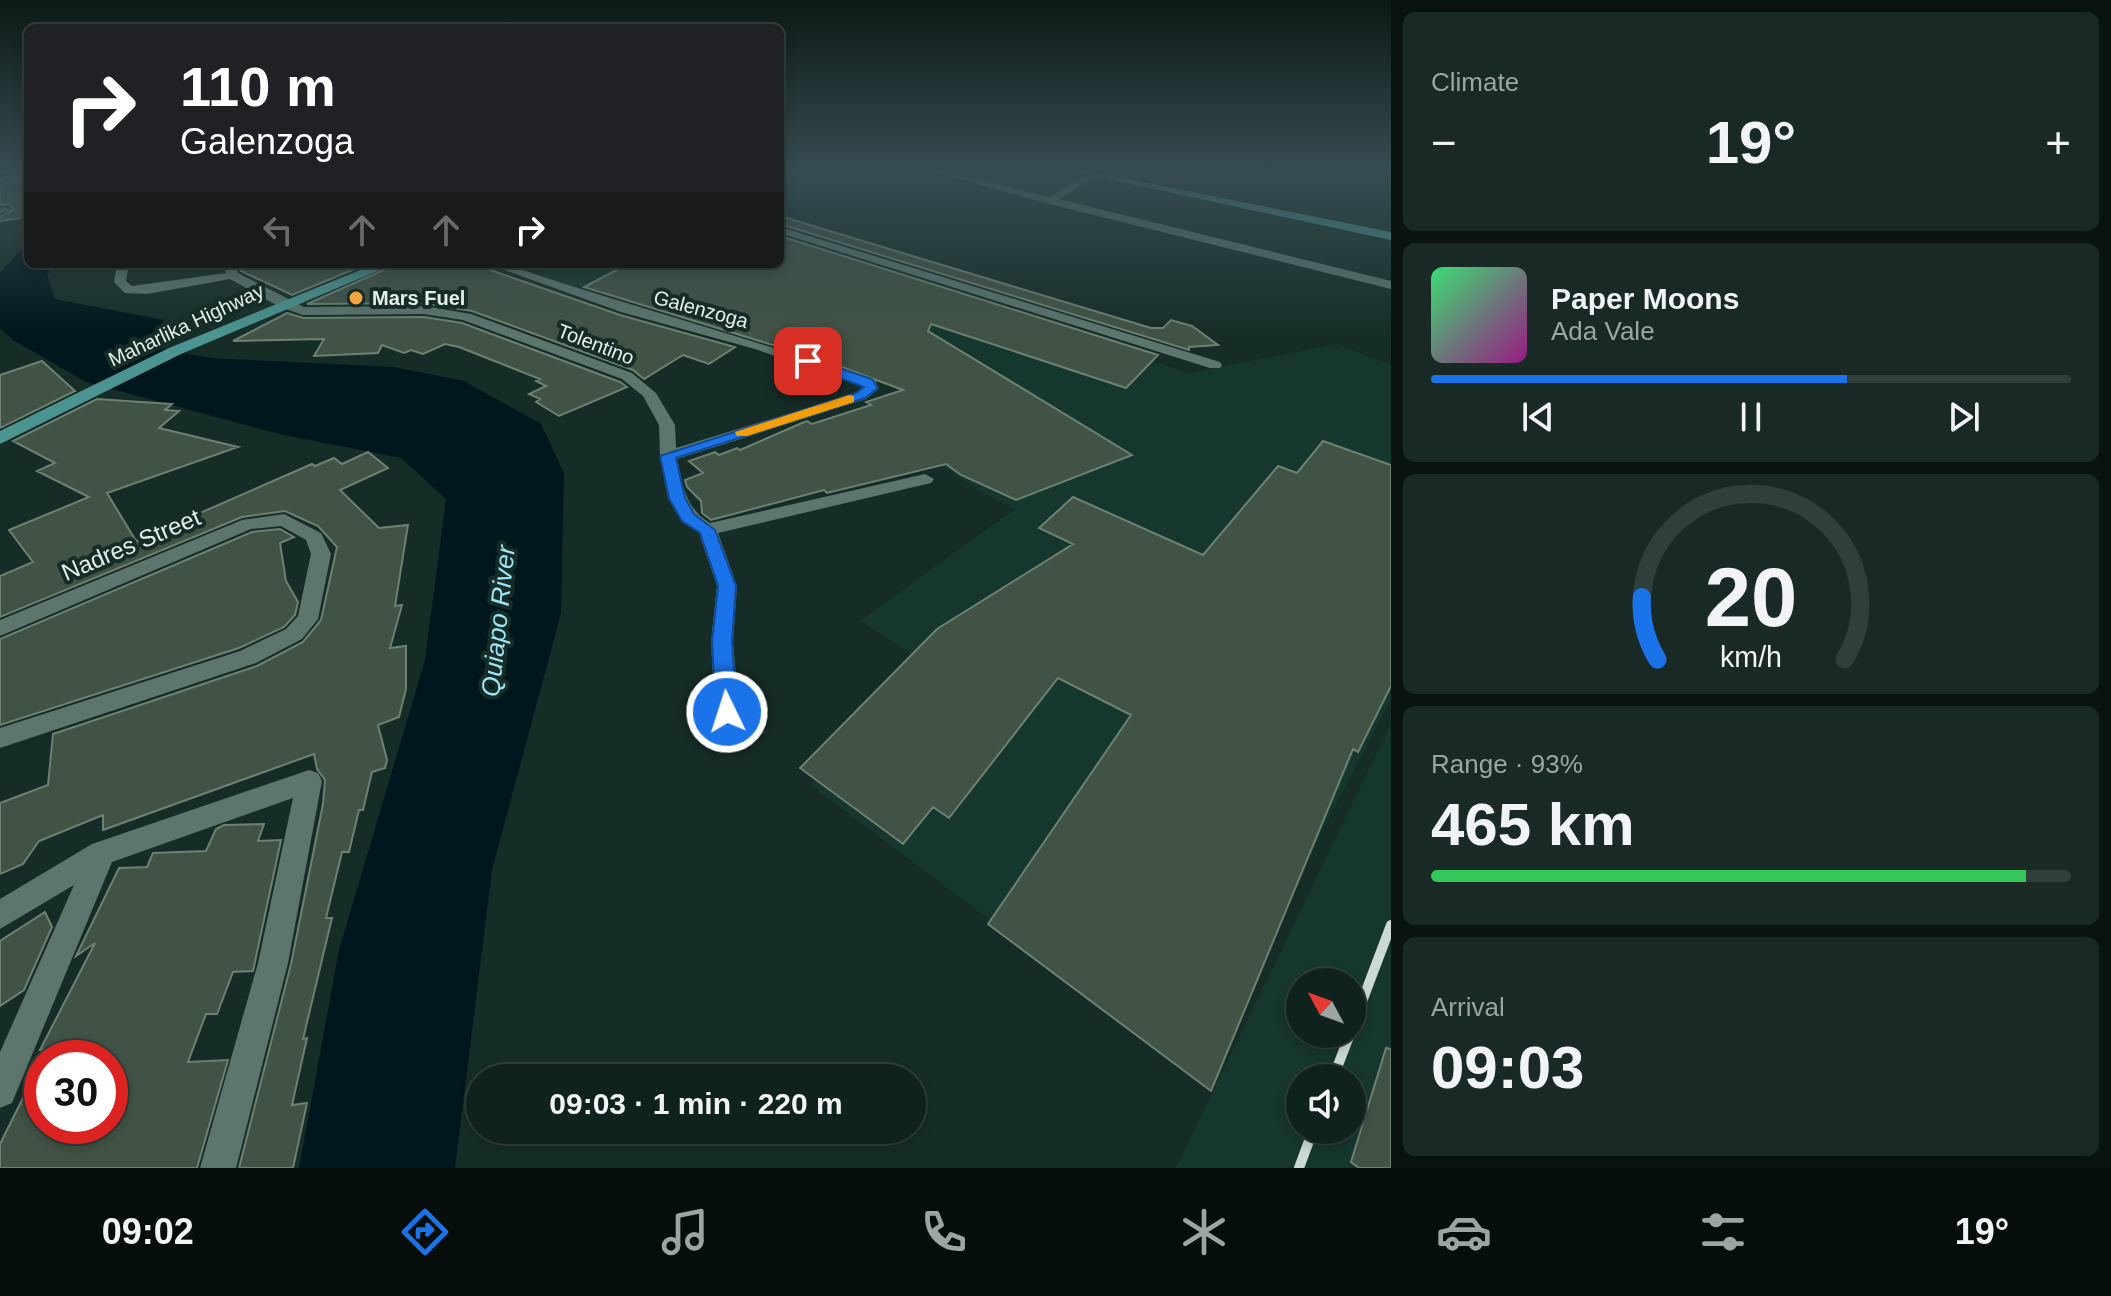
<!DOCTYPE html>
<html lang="en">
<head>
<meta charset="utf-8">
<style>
	:root { --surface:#10221d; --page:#192a26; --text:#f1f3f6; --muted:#9ca4a4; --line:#303f3b; --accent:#1a73e8 }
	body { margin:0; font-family:Helvetica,sans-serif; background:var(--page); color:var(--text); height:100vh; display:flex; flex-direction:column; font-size:30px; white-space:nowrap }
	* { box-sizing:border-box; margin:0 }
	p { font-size:26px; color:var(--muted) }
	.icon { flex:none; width:44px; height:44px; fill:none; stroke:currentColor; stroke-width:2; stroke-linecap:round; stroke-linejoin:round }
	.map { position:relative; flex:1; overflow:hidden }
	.sheet { display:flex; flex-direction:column; gap:12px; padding:12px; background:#091310; width:720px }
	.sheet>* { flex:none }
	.top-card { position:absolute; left:24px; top:24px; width:760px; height:244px; border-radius:12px; box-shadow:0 4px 12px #0003,0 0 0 2px var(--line); background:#202124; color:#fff; overflow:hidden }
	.needle { width:52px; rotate:311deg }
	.tools { position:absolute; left:1286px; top:968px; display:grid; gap:16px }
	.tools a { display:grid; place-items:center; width:80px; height:80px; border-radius:50%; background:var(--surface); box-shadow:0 4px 12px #0003,0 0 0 2px var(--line); font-size:40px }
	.speed { position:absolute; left:24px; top:1040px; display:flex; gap:16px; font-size:40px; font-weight:700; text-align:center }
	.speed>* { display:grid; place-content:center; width:104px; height:104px; border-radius:50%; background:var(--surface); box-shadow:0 4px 12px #0003,0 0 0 2px var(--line); line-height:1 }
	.speed .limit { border:12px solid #d22; background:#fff; color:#111 }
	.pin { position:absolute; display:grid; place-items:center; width:68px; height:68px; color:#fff; margin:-34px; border-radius:16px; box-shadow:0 4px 12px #0006 }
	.me { position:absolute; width:88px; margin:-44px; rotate:356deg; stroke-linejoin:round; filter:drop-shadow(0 0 6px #0008) }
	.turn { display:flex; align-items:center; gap:28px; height:168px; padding:0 24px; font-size:36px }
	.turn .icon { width:104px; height:104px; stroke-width:2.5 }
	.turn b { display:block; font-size:56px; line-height:68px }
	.lanes { display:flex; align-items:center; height:76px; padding:0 24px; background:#0003; justify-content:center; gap:40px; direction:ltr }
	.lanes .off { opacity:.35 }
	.big { font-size:60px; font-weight:700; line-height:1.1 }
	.sheet .widget { flex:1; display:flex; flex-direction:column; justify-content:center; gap:12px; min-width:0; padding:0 28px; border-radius:12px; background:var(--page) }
	.sheet .dial { align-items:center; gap:0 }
	.dial svg { height:208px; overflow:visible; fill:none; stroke:var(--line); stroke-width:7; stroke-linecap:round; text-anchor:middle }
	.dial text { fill:var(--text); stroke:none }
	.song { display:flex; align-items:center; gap:24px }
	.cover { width:96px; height:96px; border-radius:12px; background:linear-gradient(135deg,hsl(140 70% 55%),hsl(310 70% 35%)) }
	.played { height:8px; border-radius:4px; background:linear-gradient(90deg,var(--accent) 65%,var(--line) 65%) }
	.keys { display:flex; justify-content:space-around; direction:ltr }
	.heat { display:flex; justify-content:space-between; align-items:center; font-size:44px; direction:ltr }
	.charge { height:12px; border-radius:6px; background:linear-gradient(90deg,#34c759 93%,var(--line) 0) }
	.trip { position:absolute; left:466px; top:1064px; width:460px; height:80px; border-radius:40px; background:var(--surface); box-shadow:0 4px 12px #0003,0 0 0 2px var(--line); font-weight:700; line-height:80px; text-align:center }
	.menu { display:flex; height:128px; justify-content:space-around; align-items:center; background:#060e0c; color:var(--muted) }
	.menu .icon { width:56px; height:56px }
	.menu .selected { color:var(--accent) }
	.menu b { font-size:36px; color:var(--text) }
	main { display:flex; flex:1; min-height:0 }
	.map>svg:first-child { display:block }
	.built { fill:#16372e; fill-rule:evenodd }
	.water { fill:#00171e }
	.building { fill:#415345; stroke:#6d8172; stroke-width:2 }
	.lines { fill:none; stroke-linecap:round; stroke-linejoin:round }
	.minor { fill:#5c756d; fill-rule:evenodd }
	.primary { fill:#4b9491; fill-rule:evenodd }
	.rail { stroke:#cbdad5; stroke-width:10 }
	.route { fill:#1a73e8; stroke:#114b97; stroke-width:2 }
	.slow { fill:#f59e0b }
	.poi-dot { fill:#f3a442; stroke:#162d27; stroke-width:3 }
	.labels { text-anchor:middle; stroke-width:8; stroke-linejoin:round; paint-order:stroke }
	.far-poi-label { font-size:20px; font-weight:bold; fill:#e3f0ec; stroke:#162d27; text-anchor:start }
	.far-street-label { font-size:20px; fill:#e3f0ec; stroke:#162d27 }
	.street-label { font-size:24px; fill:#e3f0ec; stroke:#162d27 }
	.water-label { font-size:26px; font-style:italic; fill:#9ee3f6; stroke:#162d27 }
</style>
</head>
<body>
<main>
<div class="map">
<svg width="1391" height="1168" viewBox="0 0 1391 1168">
	<rect width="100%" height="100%" fill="#162d27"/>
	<path class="built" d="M780 245 1189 373 1337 344 1391 365V699L1196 1074 810 785 924 661 860 621 1015 509 980 491 892 431 992 396 606 280 589 290 540 276 551 266 548 264H692L708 269 780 264Z
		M1391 724V1168H1176ZM1300 982H1352V1034H1300ZM1300 1078H1352V1130H1300Z"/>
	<path class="water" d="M28 241V264H54L47 274 55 299 164 320 151 347 210 358 394 367 464 381 541 424 564 473 561 613 492 870 455 1168H299L339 950 425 660 446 499 401 458 279 434 86 382 13 340 0 328V273Z"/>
	<path class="building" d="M0 171H28V217L0 221V217L14 209 8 204 0 205V185L20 179 19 173H0Z
		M780 216 1151 328H1163L1171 320 1192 326 1218 345 1189 347V350L780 224Z
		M780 236 1158 355 1126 388 931 324 928 331 1132 455 1016 500 961 475 946 464 827 493 824 490 711 520 702 513 701 501 687 487 685 480 703 473 689 461 715 452 719 455 737 448 740 450 802 423 807 421 812 424 871 405 866 402 903 390 831 363 584 287 628 264H688L706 269 715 264H780Z
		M239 264H367L292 295 241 271Z
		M397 264H473L620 315 735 347 709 364 683 355 644 379 633 370 472 311 424 303 307 304Z
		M287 313 303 318 424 317 462 323 620 382 627 387 559 416 536 402 540 399 529 394 546 386 536 381 540 379 459 347 445 344 423 354 411 350 404 353 382 345 378 353 314 356 324 339 233 341Z
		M42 361 75 391 0 428V375Z
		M97 399 172 404 165 410 179 411 159 428 238 447 107 493 136 541 312 464 315 466 334 458 342 464 368 452 388 468 340 490 379 528 408 525 395 606 402 605 390 648 406 646V689L399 717 378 725 387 760 385 768 372 772 363 810H359L349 852H342L326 918H332L303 1039 307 1038 292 1105 307 1103 293 1168H239L291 964 323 804 325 780 317 769 314 754 103 830V815L39 841 23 864 0 874V803L48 785 53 734 257 666 303 642 321 620 337 547 318 526 285 511 242 517 0 617V576L33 562 9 530 89 497 37 471 55 463 13 441Z
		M1323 441 1391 465V686L1358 752 1353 749 1211 1091 988 924 1131 715 1058 678 949 818 933 807 903 844 800 768 937 629 1073 544 1039 528 1073 497 1203 555 1278 466 1297 473Z
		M280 529 294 537 280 543 286 581 298 602 295 615 284 627 239 648 0 725V639L252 532Z
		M264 824 258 841 281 840 253 971 233 972 217 1014H206L188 1062 228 1060 197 1168H0V1144L25 1094H42V1126H110V1058H50L54 1049 40 1050 95 943 76 956 119 868 147 867 153 853 206 851 216 829 224 825Z
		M45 912 52 927 24 990 0 1006V941Z
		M1386 1048 1391 1049V1168H1359L1351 1162Z"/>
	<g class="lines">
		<path class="minor" d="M931 171H944L1049 197 1091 173H1097V177L1059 199 1391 281V289L1046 203Z
			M17 175V179L0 182V176Z
			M0 208 6 207 11 210 0 214Z
			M780 227 1220 362 1222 365 1220 368H1210L780 233Z
			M117 264H129L126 281 132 286 226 273 224 264H236L238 273 304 307 424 306 471 314 632 373 656 393 675 425 676 448 856 393 863 386 755 349 621 312 488 264H505C628 306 753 339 876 381L877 390 866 399 677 459C683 486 685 508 710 523L925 474 934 479 931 483 718 533 737 586 733 642 739 712 735 719 727 721 719 719 715 712 711 642 717 586 699 533 682 522 668 498 660 456 659 425 643 396 622 379 463 320 424 314 303 315 280 307 230 279 147 294 125 293 114 282Z
			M284 514 321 533 331 554 318 619 302 639 256 663 0 748V728L240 651 286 629 298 616 311 554 306 540 281 526 251 529 0 636V620L242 520Z
			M309 770 318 773 322 781 288 963 236 1168H200L258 963 293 798 112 862 12 1103 0 1108V1052L74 885 0 929V899L92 844Z"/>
		<path class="primary" d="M1070 171H1088L1391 232V240Z
			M375 264H394L181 354 0 444V431L169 348Z"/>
		<path class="rail" d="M1352 1028 1391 925
			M1333 1078 1350 1034
			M1299 1168 1313 1130"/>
	</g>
	<linearGradient id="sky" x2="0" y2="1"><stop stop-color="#0c1915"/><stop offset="0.51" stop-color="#364c52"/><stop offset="1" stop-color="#364c52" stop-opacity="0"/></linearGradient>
	<rect width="1391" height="334" fill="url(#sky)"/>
	<path class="route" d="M803 359H812L872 379 878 388 865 398 676 458 685 498 694 514 715 530 736 586 732 642 737 712 734 718 727 721 719 718 716 712 712 642 718 586 700 533 682 521 669 498 660 456 856 393 864 387 803 364Z"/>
	<path class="slow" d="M849 395 854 396V402L747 436H737L735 432Z"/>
	<circle class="poi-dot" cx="356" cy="298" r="8"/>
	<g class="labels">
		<g class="far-poi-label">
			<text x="372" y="305">Mars Fuel</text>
		</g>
		<g class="far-street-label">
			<text transform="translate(701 309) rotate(15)" y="7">Galenzoga</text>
			<text transform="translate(186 325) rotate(-25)" y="7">Maharlika Highway</text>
			<text transform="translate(596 344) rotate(21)" y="7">Tolentino</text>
		</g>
		<g class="street-label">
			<text transform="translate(131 545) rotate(-23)" y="8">Nadres Street</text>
		</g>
		<g class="water-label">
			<text transform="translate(498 621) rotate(-84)" y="9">Quiapo River</text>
		</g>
	</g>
</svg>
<div class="tools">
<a><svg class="needle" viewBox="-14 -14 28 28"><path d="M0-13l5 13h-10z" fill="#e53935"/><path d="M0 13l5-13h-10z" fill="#9ca4a4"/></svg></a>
<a><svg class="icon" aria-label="sound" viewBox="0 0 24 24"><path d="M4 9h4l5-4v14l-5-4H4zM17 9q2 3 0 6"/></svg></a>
</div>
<div class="speed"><div class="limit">30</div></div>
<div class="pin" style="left:808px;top:361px;background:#d93025"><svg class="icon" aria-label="arrive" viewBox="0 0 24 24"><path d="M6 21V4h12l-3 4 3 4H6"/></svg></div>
<svg class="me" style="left:727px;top:712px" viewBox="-20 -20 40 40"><circle r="17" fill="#1a73e8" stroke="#fff" stroke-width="3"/><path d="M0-11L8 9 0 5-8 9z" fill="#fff"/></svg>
<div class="trip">09:03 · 1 min · 220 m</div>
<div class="top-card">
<div class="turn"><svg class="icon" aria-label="right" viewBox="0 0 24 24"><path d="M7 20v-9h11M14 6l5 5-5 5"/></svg><div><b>110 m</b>Galenzoga</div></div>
<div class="lanes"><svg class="icon off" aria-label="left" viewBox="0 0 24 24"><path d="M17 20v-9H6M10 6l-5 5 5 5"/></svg><svg class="icon off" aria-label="ahead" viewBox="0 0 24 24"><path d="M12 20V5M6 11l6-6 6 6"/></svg><svg class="icon off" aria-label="ahead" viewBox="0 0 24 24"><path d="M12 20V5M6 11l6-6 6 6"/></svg><svg class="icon" aria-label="right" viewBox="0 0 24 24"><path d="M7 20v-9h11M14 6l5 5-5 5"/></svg></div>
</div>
</div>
<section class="sheet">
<div class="widget"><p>Climate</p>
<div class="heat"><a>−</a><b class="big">19°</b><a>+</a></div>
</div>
<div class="widget">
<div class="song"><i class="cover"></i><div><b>Paper Moons</b><p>Ada Vale</p></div></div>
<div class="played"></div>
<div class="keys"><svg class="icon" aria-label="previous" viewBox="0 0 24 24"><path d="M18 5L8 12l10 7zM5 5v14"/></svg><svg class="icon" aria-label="pause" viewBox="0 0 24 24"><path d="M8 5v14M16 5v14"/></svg><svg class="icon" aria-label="next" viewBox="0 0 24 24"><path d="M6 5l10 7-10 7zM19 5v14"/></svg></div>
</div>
<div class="widget dial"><svg viewBox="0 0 100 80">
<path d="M14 69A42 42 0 1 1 86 69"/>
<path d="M14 69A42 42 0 0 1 8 45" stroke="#1a73e8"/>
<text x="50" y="56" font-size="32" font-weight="700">20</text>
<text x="50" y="72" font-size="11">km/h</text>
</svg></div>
<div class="widget"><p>Range · 93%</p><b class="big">465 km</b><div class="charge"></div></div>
<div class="widget"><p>Arrival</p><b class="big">09:03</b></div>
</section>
</main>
<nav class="menu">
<b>09:02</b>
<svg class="icon selected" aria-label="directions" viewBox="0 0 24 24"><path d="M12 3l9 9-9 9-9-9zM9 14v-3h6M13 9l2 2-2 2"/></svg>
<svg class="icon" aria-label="music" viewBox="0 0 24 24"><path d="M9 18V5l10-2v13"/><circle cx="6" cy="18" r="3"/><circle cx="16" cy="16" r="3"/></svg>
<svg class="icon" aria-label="phone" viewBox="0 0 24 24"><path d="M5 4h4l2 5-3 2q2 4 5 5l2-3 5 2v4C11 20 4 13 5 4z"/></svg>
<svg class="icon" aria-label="climate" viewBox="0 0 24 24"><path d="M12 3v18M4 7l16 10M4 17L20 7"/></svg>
<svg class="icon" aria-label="car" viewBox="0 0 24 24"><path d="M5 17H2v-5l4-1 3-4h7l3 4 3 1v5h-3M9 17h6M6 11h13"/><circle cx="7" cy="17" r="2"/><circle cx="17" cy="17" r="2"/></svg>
<svg class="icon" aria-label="filters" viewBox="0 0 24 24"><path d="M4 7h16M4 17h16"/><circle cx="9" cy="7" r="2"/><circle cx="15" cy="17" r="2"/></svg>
<b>19°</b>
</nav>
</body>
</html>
